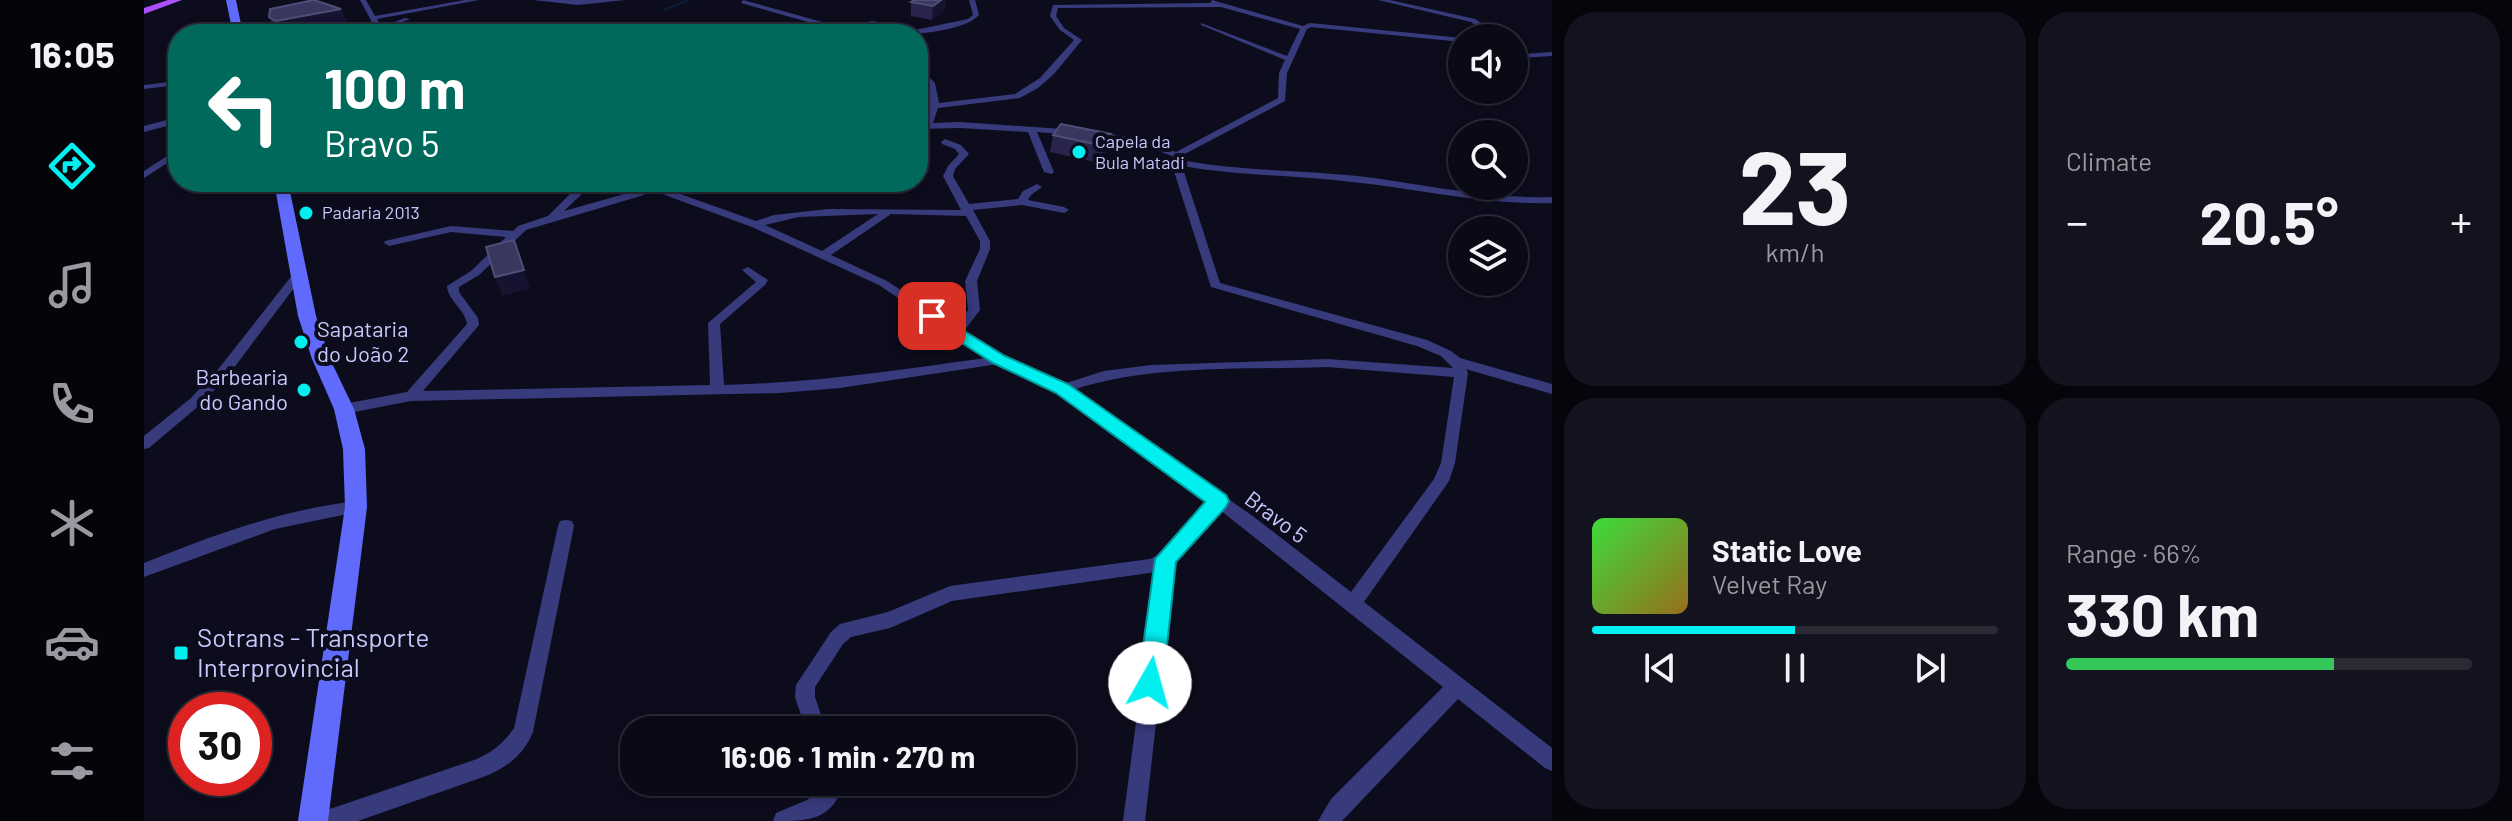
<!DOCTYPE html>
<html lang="en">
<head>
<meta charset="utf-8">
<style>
	:root { --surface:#0a0916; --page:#13121f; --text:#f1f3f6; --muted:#999aa1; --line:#2a2a35; --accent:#02eff0 }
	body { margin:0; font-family:Barlow,sans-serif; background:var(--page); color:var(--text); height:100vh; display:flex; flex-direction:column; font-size:30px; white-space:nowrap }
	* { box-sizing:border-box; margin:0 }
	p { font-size:26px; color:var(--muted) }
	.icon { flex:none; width:44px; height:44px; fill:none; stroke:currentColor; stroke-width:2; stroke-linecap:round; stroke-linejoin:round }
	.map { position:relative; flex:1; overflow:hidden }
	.details { display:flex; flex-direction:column; gap:12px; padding:12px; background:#06050c; width:960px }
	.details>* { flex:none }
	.banner { position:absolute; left:24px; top:24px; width:760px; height:168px; border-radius:32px; box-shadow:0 4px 12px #0003,0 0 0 2px var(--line); background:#00695c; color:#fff; overflow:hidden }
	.fabs { position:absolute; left:1304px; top:24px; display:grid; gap:16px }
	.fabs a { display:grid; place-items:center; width:80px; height:80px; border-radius:50%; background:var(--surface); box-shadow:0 4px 12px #0003,0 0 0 2px var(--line); font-size:40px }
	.speed { position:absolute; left:24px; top:692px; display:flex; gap:16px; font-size:40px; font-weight:700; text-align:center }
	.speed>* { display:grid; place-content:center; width:104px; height:104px; border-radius:50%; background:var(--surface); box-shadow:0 4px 12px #0003,0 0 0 2px var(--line); line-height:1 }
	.speed .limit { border:12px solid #d22; background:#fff; color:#111 }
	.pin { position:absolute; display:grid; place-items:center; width:68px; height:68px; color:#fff; margin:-34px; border-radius:16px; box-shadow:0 4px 12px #0006 }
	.me { position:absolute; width:88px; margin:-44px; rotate:7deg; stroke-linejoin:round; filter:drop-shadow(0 0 6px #0008) }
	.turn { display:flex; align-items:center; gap:28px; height:168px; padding:0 24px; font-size:36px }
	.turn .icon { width:104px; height:104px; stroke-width:2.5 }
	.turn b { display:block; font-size:56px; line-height:68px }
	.big { font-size:60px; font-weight:700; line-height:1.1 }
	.details .widget { flex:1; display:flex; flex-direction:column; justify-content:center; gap:12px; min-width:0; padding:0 28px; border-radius:32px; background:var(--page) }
	.details .dial { align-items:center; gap:0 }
	.dial b { font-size:104px; line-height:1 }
	.song { display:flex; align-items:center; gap:24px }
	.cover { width:96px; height:96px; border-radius:12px; background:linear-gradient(135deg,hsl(120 70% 55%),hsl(40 70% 35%)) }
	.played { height:8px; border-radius:4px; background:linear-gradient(90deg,var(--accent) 50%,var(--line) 50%) }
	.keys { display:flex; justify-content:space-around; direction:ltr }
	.heat { display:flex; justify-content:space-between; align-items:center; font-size:44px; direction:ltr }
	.charge { height:12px; border-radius:6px; background:linear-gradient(90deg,#34c759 66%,var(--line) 0) }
	.details .tiles { flex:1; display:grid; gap:12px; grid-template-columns:repeat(2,1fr) }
	.trip { position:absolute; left:476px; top:716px; width:456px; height:80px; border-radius:32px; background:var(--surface); box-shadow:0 4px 12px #0003,0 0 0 2px var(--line); font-weight:700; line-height:80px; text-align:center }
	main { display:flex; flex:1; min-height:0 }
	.tabs { display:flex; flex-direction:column; width:144px; justify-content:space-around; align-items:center; background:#040409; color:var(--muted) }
	.tabs .icon { width:56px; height:56px }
	.tabs .active { color:var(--accent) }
	.tabs b { font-size:36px; color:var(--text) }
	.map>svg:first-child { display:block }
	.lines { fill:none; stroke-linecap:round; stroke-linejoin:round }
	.stream { stroke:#091f39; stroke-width:2 }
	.minor { fill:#373b7c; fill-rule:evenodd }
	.secondary { fill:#606bfd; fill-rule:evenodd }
	.primary { fill:#ac50fd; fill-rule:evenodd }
	.wall { fill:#28244b }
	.shaded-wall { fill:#161331 }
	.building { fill:#39365f; stroke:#504d78; stroke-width:2 }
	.route { fill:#02eff0; stroke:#019b9c; stroke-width:2 }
	.poi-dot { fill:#02eff0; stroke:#0d0c1d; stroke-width:3 }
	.labels { text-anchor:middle; stroke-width:8; stroke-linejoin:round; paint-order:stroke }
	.far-poi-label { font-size:18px; fill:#c9c8fe; stroke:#0d0c1d; text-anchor:start }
	.poi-label { font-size:22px; fill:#c9c8fe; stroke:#0d0c1d; text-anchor:start }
	.street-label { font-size:22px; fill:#c9c8fe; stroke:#0d0c1d }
	.near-poi-label { font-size:26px; fill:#c9c8fe; stroke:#0d0c1d; text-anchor:start }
</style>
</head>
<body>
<main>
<nav class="tabs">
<b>16:05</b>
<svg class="icon active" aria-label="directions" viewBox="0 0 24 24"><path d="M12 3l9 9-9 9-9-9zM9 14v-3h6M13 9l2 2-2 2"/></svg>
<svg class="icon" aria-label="music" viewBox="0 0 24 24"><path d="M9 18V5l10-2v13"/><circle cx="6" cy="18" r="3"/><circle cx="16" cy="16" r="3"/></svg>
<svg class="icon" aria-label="phone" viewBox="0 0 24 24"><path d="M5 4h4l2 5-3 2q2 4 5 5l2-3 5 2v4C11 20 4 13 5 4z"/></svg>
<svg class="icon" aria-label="climate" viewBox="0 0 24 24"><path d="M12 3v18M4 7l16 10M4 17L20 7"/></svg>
<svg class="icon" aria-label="car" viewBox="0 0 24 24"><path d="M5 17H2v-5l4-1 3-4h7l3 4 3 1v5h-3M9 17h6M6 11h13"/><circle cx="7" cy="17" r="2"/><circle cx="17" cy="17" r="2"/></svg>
<svg class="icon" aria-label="filters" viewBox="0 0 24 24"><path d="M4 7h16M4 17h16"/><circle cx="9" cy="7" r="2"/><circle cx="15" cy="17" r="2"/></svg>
</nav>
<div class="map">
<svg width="1408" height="821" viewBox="0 0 1408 821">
	<rect width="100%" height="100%" fill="#0d0c1d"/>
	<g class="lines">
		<path class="stream" d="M520 10 544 0"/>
		<path class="minor" d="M216 0H222L231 16 321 0H335L233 19 235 24 232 26 229 24Z
			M389 0H481L434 5Z
			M599 0 696 27 729 21 771 30 824 19 829 15 825 0H831L835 15C823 29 780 34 761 34L762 32 729 25 696 31 597 3Z
			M1068 0 1159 26 1166 23 1318 38V42L1167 27 1163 29 1143 73 1141 101 1037 156V160C1095 171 1155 170 1214 176 1279 184 1342 199 1408 197V203C1340 205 1275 189 1208 182 1151 175 1094 176 1038 166L1076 283 1283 340 1307 351 1316 358 1408 384V394L1322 369 1324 373 1311 463 1305 481 1220 602 1408 748V771L1401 768 1314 699 1198 821H1174L1187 799 1299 687 1076 510 1030 562 1001 821H979L1012 572 808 601 746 628 707 637 699 644 671 687V697L682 730H662L651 697 652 685 687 632 696 624 744 612 806 586 1006 559 1016 554 1064 502 913 392 854 364 696 388 636 393 267 401 200 414 193 409 200 404 263 392 323 324C321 309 304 301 303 286L327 271 362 237 307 232 245 246 240 243 241 241 307 226 369 231 374 226 404 216 429 191 340 185 335 182H381L437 186 511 185 612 221 630 215 684 209 817 210 799 176 804 166 815 154 811 149 798 144 797 142 801 139 817 145 825 154 811 169 809 176 825 204 874 199 879 191 893 184 898 187 887 195 884 200 920 207 925 210 920 213 878 205 829 210 846 241V249L833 281 836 310 820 331 860 357 919 384 960 371 1007 365 1183 359 1309 368 1297 356 1273 346 1067 287 1027 162 1028 156 999 145 946 134 950 131 1001 140 1032 152 1134 98 1135 73 1141 60 1057 25V23L1143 56 1156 29 1077 7 914 8 912 16 920 28 938 40 910 74 894 88 876 98 794 108 789 123 816 122 932 130 933 132 929 135 893 132 910 172 908 174 900 172 884 132 816 128 774 129V123H780C788 103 789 90 774 73V66L791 83 795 103 871 94 896 78 930 40 916 30 906 16 909 5 1066 3ZM491 191 420 211 440 192ZM500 191H510L608 227 735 285 842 358C755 370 668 383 580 385L576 324 621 285 624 280 604 267 598 270 612 282 564 323 566 385 279 391 335 325 334 318 315 292V287L335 275 382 230 500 195ZM734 214 678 251 621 225 655 217ZM747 214 822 216 836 241V249L821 281 824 310 811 325 743 281 687 255ZM1183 367 1310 377 1297 463 1290 479 1207 592 1110 517 929 390C1006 364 1102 370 1183 367Z
			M1234 0H1246L1331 19 1360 38H1351L1327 22Z
			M261 18 266 19 237 30 232 29Z
			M1370 46 1381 54 1408 52V56L1376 58 1370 52Z
			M34 81V85L0 89V85Z
			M34 117V123L0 132V126Z
			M34 149V156L0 178V171Z
			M153 273 159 276 86 373 57 404 5 448 0 449V436L47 398 76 367 149 274Z
			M212 501 218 503 220 507 218 511 131 529 0 577V563C69 535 138 510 212 501Z
			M422 520 428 521 430 526 389 732C380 754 364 767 342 776L214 821H172L175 813 183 810 333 759C349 752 360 743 370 728L414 526 416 521Z
			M680 782H700C689 821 665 821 629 821L632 813 663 800 676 789Z"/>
		<path class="secondary" d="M82 0H92L99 34H89Z
			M130 182H144L172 316 186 359 210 409 221 449 223 507 184 821H154L201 507 199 449 190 409 168 359 154 316Z"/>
		<path class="primary" d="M24 0H38L0 14V8Z"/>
	</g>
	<path class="wall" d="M770 0H802L801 10 788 20 767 16V2Z
		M197 9 204 28 172 34H133L125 17Z
		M967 134 963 151 956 163 906 152 909 135Z"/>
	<path class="shaded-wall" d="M797 0H802L801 10 788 20 789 6Z
		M197 9 204 28 172 34H139L132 21Z
		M967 134 963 151 956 163 960 146Z
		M380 270 386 289 358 296 351 277Z"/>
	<path class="building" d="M170 0 197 9 132 21 125 17 126 9Z
		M770 0H797L789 6 767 2Z
		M917 124 967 134 960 146 909 135Z
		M370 240 380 270 351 277 342 247Z"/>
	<path class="route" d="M788 311 861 356 924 384 1082 495 1085 501 1082 507 1032 562 1019 683 1015 691 1006 694 997 691 994 683 1011 559 1061 502 912 393 849 363 782 320V313Z"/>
	<g class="poi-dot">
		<circle cx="935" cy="152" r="8"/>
		<circle cx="162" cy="213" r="8"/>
		<circle cx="157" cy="342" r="8"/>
		<circle cx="160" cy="390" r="8"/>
		<rect x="29" y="645" width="16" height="16" rx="4"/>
	</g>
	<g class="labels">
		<g class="far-poi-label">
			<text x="951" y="148">Capela da<tspan x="951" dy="21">Bula Matadi</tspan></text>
			<text x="178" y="219">Padaria 2013</text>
		</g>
		<g class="poi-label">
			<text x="173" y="337">Sapataria<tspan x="173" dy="25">do João 2</tspan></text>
			<text x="144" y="385" text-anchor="end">Barbearia<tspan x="144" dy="25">do Gando</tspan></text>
		</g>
		<g class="street-label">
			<text transform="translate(1132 517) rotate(37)" y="8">Bravo 5</text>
		</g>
		<g class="near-poi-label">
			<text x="53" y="647">Sotrans - Transporte<tspan x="53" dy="30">Interprovincial</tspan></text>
		</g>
	</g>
</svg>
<div class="fabs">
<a><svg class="icon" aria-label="sound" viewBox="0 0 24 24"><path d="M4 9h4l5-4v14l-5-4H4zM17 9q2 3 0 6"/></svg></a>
<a><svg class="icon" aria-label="search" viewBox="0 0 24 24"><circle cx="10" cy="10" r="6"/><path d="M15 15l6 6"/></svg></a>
<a><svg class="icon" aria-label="layers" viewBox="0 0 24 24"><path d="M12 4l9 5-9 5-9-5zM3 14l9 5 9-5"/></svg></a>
</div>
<div class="speed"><div class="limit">30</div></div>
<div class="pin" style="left:788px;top:316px;background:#d93025"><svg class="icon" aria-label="arrive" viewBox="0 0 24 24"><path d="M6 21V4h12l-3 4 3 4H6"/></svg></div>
<svg class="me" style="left:1006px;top:683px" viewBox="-20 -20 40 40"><circle r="19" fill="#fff"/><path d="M0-13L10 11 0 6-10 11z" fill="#02eff0"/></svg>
<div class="trip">16:06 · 1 min · 270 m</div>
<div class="banner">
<div class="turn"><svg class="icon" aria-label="left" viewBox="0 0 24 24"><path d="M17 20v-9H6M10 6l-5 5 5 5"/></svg><div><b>100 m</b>Bravo 5</div></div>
</div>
</div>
<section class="details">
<div class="tiles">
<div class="widget dial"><b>23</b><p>km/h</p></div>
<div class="widget"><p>Climate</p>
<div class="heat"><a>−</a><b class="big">20.5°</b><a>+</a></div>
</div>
<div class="widget">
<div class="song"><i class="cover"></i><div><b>Static Love</b><p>Velvet Ray</p></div></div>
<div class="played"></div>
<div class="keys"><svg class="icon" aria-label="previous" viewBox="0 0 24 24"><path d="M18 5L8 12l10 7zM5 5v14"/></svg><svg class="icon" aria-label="pause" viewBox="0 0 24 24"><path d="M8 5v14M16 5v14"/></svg><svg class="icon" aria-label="next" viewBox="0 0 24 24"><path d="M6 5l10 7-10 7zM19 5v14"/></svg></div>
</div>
<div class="widget"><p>Range · 66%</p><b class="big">330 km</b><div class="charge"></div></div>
</div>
</section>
</main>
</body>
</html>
